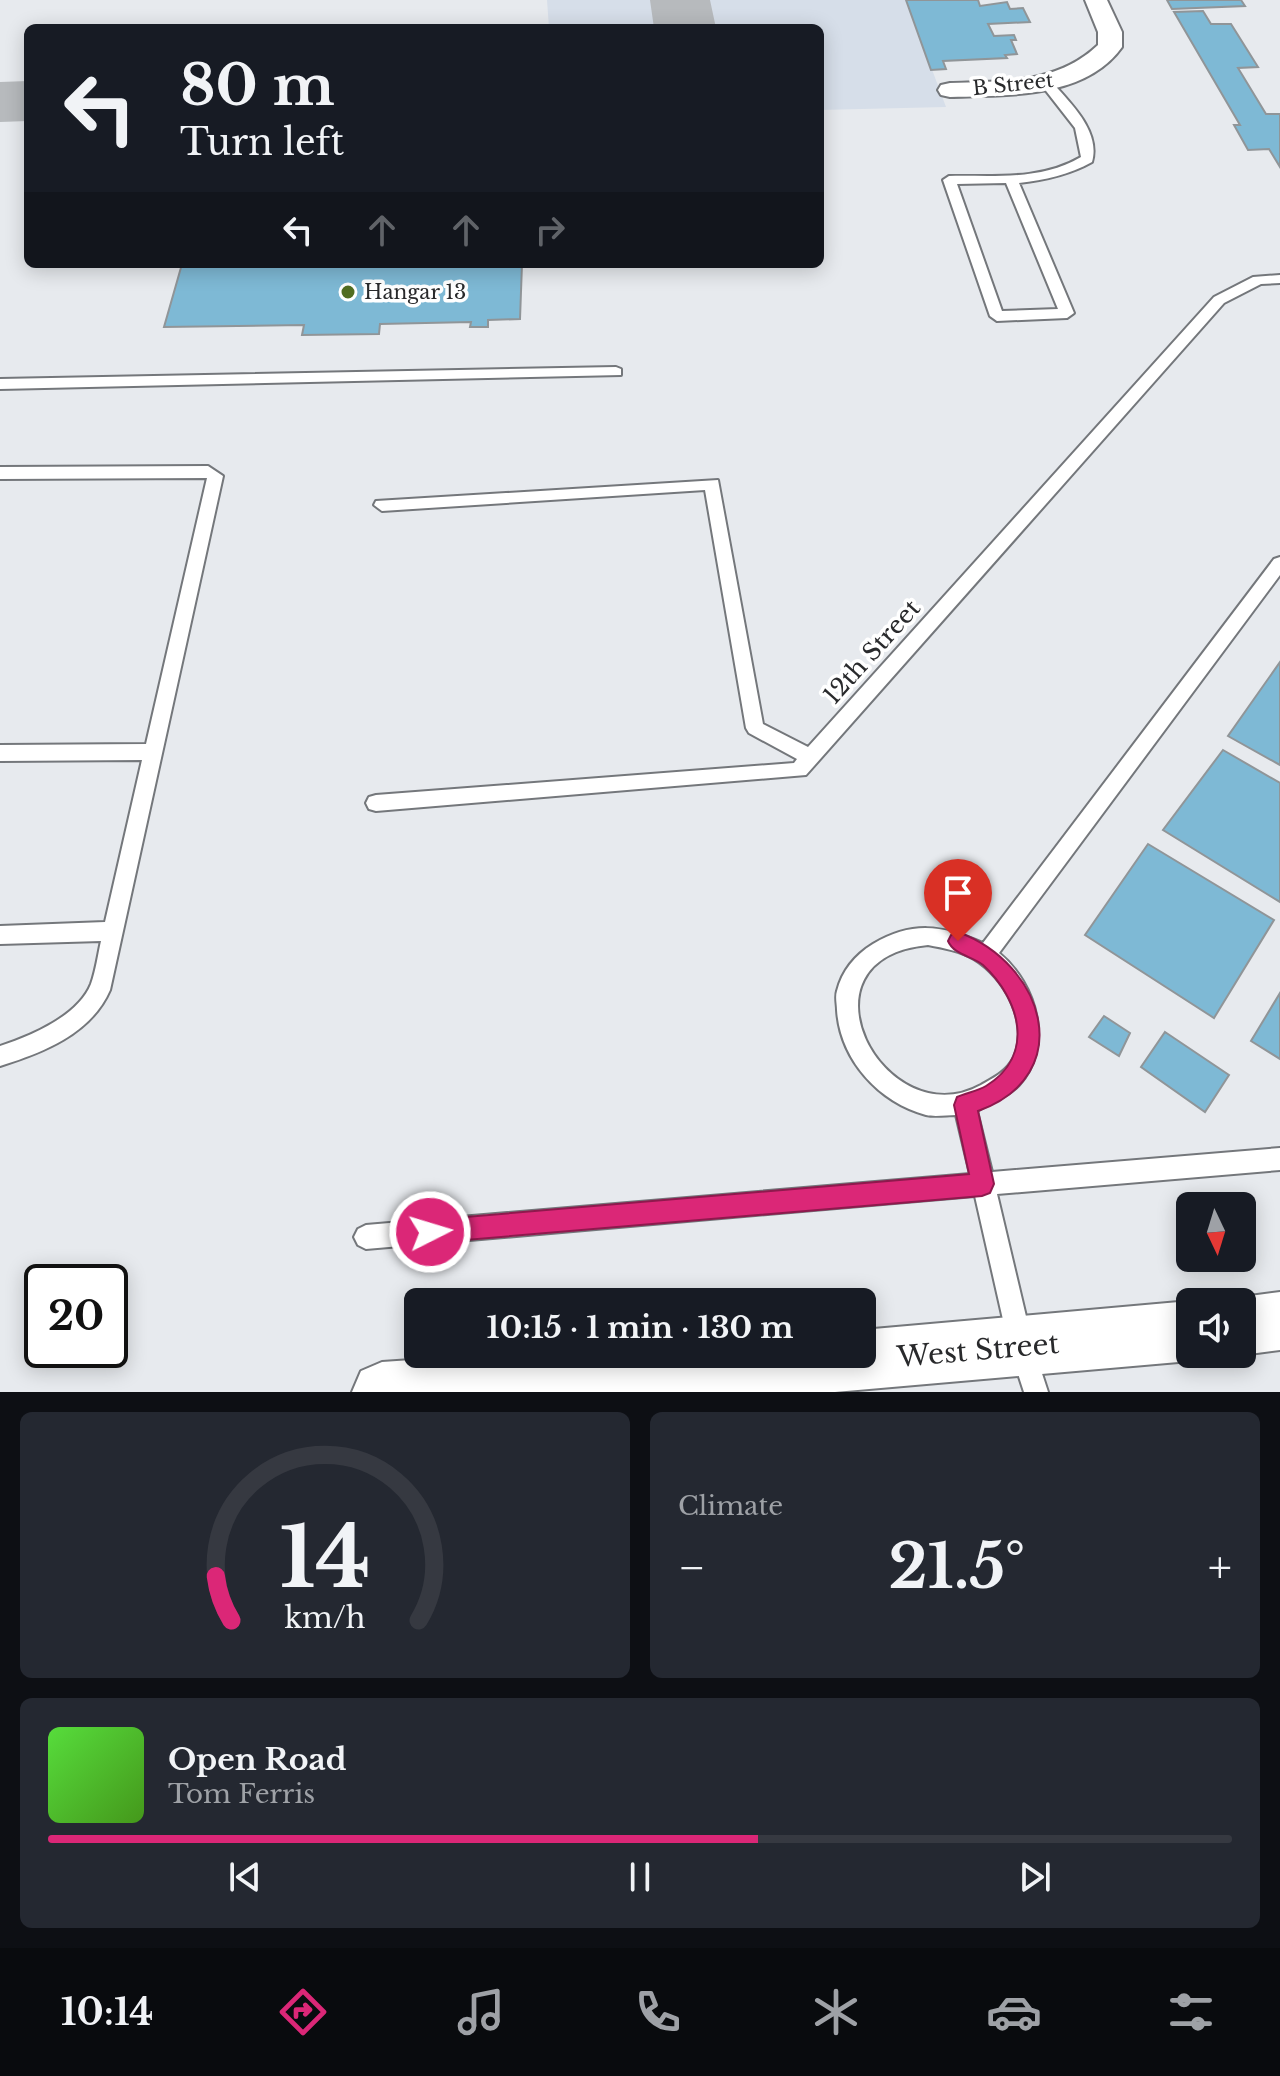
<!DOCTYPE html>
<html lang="en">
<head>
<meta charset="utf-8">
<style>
	:root { --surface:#171b24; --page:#242831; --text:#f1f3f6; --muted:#9ea1a6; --line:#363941; --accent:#db2777 }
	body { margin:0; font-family:"Libre Baskerville",serif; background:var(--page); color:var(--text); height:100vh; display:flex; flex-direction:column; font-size:30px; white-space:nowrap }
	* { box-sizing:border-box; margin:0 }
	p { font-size:26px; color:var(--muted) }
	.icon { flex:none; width:44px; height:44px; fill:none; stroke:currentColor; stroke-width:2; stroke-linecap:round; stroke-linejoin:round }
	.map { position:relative; height:1392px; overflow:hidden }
	.side { display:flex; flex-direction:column; gap:20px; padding:20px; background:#0d0f14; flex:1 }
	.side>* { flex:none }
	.banner { position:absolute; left:24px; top:24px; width:800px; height:244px; border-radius:12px; box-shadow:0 4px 20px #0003; background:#171b24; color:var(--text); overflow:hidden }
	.needle { width:52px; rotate:176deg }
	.fabs { position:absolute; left:1176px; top:1192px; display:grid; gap:16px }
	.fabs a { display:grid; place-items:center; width:80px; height:80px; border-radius:12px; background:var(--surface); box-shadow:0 4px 20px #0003; font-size:40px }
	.speed { position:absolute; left:24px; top:1264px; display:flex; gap:16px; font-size:40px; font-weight:700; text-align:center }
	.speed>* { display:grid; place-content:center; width:104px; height:104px; border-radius:50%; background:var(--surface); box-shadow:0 4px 20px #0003; line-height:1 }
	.speed .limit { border:4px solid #111; border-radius:12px; background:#fff; color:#111 }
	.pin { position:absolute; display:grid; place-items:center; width:68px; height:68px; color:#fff; margin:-82px -34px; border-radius:50% 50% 50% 0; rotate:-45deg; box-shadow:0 0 8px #0007 }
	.pin .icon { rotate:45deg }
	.me { position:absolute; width:88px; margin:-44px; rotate:85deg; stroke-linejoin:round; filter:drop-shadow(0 0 6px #0008) }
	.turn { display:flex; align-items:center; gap:28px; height:168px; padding:0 24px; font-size:36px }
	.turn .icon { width:104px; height:104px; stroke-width:2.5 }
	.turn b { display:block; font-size:56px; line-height:68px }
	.lanes { display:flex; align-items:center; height:76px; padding:0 24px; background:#0003; justify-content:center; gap:40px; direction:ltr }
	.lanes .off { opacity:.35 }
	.big { font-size:60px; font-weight:700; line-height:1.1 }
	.side .card { flex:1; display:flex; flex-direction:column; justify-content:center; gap:12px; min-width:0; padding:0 28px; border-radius:12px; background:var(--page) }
	.side .dial { align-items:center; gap:0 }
	.dial svg { height:208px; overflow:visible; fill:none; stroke:var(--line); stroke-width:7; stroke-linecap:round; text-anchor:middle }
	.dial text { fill:var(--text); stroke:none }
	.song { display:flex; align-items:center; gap:24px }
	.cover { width:96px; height:96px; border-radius:12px; background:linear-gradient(135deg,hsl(110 70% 55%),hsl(100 70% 35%)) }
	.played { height:8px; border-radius:4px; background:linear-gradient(90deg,var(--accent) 60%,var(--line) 60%) }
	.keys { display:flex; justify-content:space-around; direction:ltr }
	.heat { display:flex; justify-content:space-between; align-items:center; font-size:44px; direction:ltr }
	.side .tiles { flex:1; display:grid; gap:20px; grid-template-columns:1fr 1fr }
	.card:last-child { grid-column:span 2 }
	.trip { position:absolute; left:404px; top:1288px; width:472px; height:80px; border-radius:12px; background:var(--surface); box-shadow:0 4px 20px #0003; font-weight:700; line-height:80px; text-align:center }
	.tab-bar { display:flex; height:128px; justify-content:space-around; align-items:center; background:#090b0e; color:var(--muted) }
	.tab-bar .icon { width:56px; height:56px }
	.tab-bar .on { color:var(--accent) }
	.tab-bar b { font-size:36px; color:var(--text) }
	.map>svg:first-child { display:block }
	.built { fill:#d6dee9 }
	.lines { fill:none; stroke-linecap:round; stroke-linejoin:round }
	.taxiway { fill:#b7babd; fill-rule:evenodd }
	.building { fill:#7eb9d5; stroke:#909598; stroke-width:2 }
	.lane-casing { stroke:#74777b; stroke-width:4 }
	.street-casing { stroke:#74777b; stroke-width:4 }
	.secondary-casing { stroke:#74777b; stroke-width:4 }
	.lane { fill:#fff; fill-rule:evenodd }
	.street { fill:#fff; fill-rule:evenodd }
	.secondary { fill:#fff; fill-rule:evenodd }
	.route { fill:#db2777; stroke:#8e194d; stroke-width:2 }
	.poi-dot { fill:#516d21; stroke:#fff; stroke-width:3 }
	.labels { text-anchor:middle; stroke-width:7; stroke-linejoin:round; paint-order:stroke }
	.far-street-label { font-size:20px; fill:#292a2c; stroke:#fff }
	.far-poi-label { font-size:20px; fill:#292a2c; stroke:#fff; text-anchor:start }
	.street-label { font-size:24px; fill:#292a2c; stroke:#fff }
	.near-street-label { font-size:28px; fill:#292a2c; stroke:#fff }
</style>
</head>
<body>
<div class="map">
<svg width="1280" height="1392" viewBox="0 0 1280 1392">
	<rect width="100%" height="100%" fill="#e7eaee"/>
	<path class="built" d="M547 0H906L946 107 820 110V28H549Z"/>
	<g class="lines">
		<path class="taxiway" d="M650 0H710L716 28H654Z
			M28 81V121L0 122V82Z"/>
	</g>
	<path class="building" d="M906 0H978L980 6 1007 2 1010 9 1023 8 1030 22 988 24 994 36 1014 35 1016 40H1011L1017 54 1005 55 1007 58 943 61 946 69 931 70Z
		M1167 0H1241L1245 6 1172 9Z
		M1203 11 1211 24H1231L1258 67 1238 68 1266 114H1280V167L1269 149 1248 150 1234 125H1240L1174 12Z
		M182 264H522L520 319 488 320V327H470L471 322 380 324 379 334 302 335 304 325 164 327Z
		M1280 662V765L1228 736Z
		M1223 750 1280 783V902L1163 830Z
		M1148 844 1274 920 1214 1018 1085 935Z
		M1280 993V1059L1251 1041Z
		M1104 1016 1130 1033 1119 1056 1089 1037Z
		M1165 1032 1229 1075 1205 1112 1141 1067Z"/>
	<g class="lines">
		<g class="lane-casing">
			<path id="lane" d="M1043 81H1051C1070 103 1101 131 1092 162 1069 175 1045 180 1019 183L1074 313 1067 318 997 321 990 316 943 180 949 176C994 175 1040 181 1081 157L1075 128 1043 87ZM1006 183 1058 309 1002 311 957 184Z
				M1280 275V283L1261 284 1224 303 806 775 376 811 369 809 366 803 369 797 376 795 794 763 797 759 749 733 746 728 705 490 382 511 374 505 376 501 718 480 763 724 808 747 1214 297 1253 277Z
				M616 367 621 369V375L0 389V379Z
				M208 466 223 476 110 990C91 1034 42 1053 0 1066V1046C31 1036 78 1016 91 984 96 970 98 954 101 941L0 944V926L105 922 142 760 0 761V745L146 744 207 478 0 479V467Z
				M1280 557V575L999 953C1037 984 1054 1046 1019 1085 1009 1096 991 1103 977 1111L992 1172 1280 1148V1170L997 1194 1033 1346 1048 1392H1024L1009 1346 975 1196 366 1249 358 1245 354 1237 358 1229 366 1225 970 1174 956 1115C947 1115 935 1117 926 1115 878 1102 840 1059 837 1010 837 1004 835 997 837 991 842 971 855 955 873 944 912 921 942 925 983 943L1274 559ZM928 945C944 948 960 951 974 959 1004 977 1031 1024 1013 1059 1006 1072 993 1078 981 1085 884 1138 789 958 928 945Z"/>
		</g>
		<g class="street-casing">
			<path id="street" d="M1085 0H1107L1122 32V47C1085 99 1007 95 950 97L941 95 938 90 941 85 950 83C1004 81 1057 84 1098 45V32Z"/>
		</g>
		<g class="secondary-casing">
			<path id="secondary" d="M1280 1292V1350L1242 1355 1238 1354H1242V1302H1229L1242 1297Z
				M1190 1301V1354H1206L1190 1361 835 1392H352L361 1371 382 1362 500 1354H862V1330Z"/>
		</g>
		<use href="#lane" class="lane"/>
		<use href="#street" class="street"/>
		<use href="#secondary" class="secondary"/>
	</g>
	<path class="route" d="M958 932C1045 964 1078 1075 978 1111L994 1184 990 1193 982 1196 430 1243 422 1240 418 1232 422 1223 430 1220 969 1174 954 1105 957 1097C966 1093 978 1091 986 1086 1036 1055 1020 999 983 965 972 956 954 955 948 941L951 935Z"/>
	<circle class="poi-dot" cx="348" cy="292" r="8"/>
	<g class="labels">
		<g class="far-street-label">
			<text transform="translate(1013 84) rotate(-6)" y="7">B Street</text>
		</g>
		<g class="far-poi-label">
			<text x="364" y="299">Hangar 13</text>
		</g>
		<g class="street-label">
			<text transform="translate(872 652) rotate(-48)" y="8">12th Street</text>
		</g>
		<g class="near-street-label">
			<text transform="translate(978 1350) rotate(-5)" y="10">West Street</text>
		</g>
	</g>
</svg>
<div class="fabs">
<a><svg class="needle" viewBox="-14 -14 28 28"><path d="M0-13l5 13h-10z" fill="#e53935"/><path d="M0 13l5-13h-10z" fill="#9ea1a6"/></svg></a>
<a><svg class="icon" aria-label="sound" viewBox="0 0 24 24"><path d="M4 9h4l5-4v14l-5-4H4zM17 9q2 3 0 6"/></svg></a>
</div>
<div class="speed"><div class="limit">20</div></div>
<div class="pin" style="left:958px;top:941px;background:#d93025"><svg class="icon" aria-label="arrive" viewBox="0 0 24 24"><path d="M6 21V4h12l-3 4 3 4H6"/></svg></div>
<svg class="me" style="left:430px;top:1232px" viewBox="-20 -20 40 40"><circle r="17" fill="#db2777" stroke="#fff" stroke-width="3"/><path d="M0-11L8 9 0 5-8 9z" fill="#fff"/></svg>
<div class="trip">10:15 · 1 min · 130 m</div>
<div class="banner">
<div class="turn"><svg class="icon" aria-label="left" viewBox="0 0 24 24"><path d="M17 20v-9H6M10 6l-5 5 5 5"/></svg><div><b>80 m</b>Turn left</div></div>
<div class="lanes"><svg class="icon" aria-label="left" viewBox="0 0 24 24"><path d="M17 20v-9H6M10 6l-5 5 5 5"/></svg><svg class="icon off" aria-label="ahead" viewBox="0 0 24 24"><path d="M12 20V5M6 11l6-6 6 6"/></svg><svg class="icon off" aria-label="ahead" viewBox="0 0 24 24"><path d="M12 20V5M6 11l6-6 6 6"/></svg><svg class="icon off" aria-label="right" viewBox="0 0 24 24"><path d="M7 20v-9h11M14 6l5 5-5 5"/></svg></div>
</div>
</div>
<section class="side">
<div class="tiles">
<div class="card dial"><svg viewBox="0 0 100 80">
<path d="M14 69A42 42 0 1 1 86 69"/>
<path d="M14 69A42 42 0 0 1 8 52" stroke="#db2777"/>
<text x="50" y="56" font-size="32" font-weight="700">14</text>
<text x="50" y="72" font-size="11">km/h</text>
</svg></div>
<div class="card"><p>Climate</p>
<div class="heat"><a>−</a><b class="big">21.5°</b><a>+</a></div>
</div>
<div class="card">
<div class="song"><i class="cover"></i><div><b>Open Road</b><p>Tom Ferris</p></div></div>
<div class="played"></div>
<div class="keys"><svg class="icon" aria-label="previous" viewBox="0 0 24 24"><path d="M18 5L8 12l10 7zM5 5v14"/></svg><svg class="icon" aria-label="pause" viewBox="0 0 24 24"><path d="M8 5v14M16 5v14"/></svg><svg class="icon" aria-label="next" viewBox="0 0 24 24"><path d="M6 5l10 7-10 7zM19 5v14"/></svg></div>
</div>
</div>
</section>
<nav class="tab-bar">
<b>10:14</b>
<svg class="icon on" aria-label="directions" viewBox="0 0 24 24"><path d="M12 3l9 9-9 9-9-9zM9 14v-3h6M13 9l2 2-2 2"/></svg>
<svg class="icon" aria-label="music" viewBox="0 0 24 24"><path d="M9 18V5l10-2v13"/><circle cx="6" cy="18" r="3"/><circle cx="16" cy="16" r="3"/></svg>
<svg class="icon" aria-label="phone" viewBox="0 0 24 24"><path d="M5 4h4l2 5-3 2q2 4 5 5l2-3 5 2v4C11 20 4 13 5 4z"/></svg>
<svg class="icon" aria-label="climate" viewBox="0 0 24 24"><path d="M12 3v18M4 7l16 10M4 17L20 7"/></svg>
<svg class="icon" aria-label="car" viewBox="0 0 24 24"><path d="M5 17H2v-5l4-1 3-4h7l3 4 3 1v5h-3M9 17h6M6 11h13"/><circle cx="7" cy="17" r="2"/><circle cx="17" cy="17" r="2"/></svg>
<svg class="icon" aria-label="filters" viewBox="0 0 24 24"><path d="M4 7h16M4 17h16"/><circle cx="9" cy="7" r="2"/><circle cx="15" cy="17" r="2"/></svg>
</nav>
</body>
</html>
